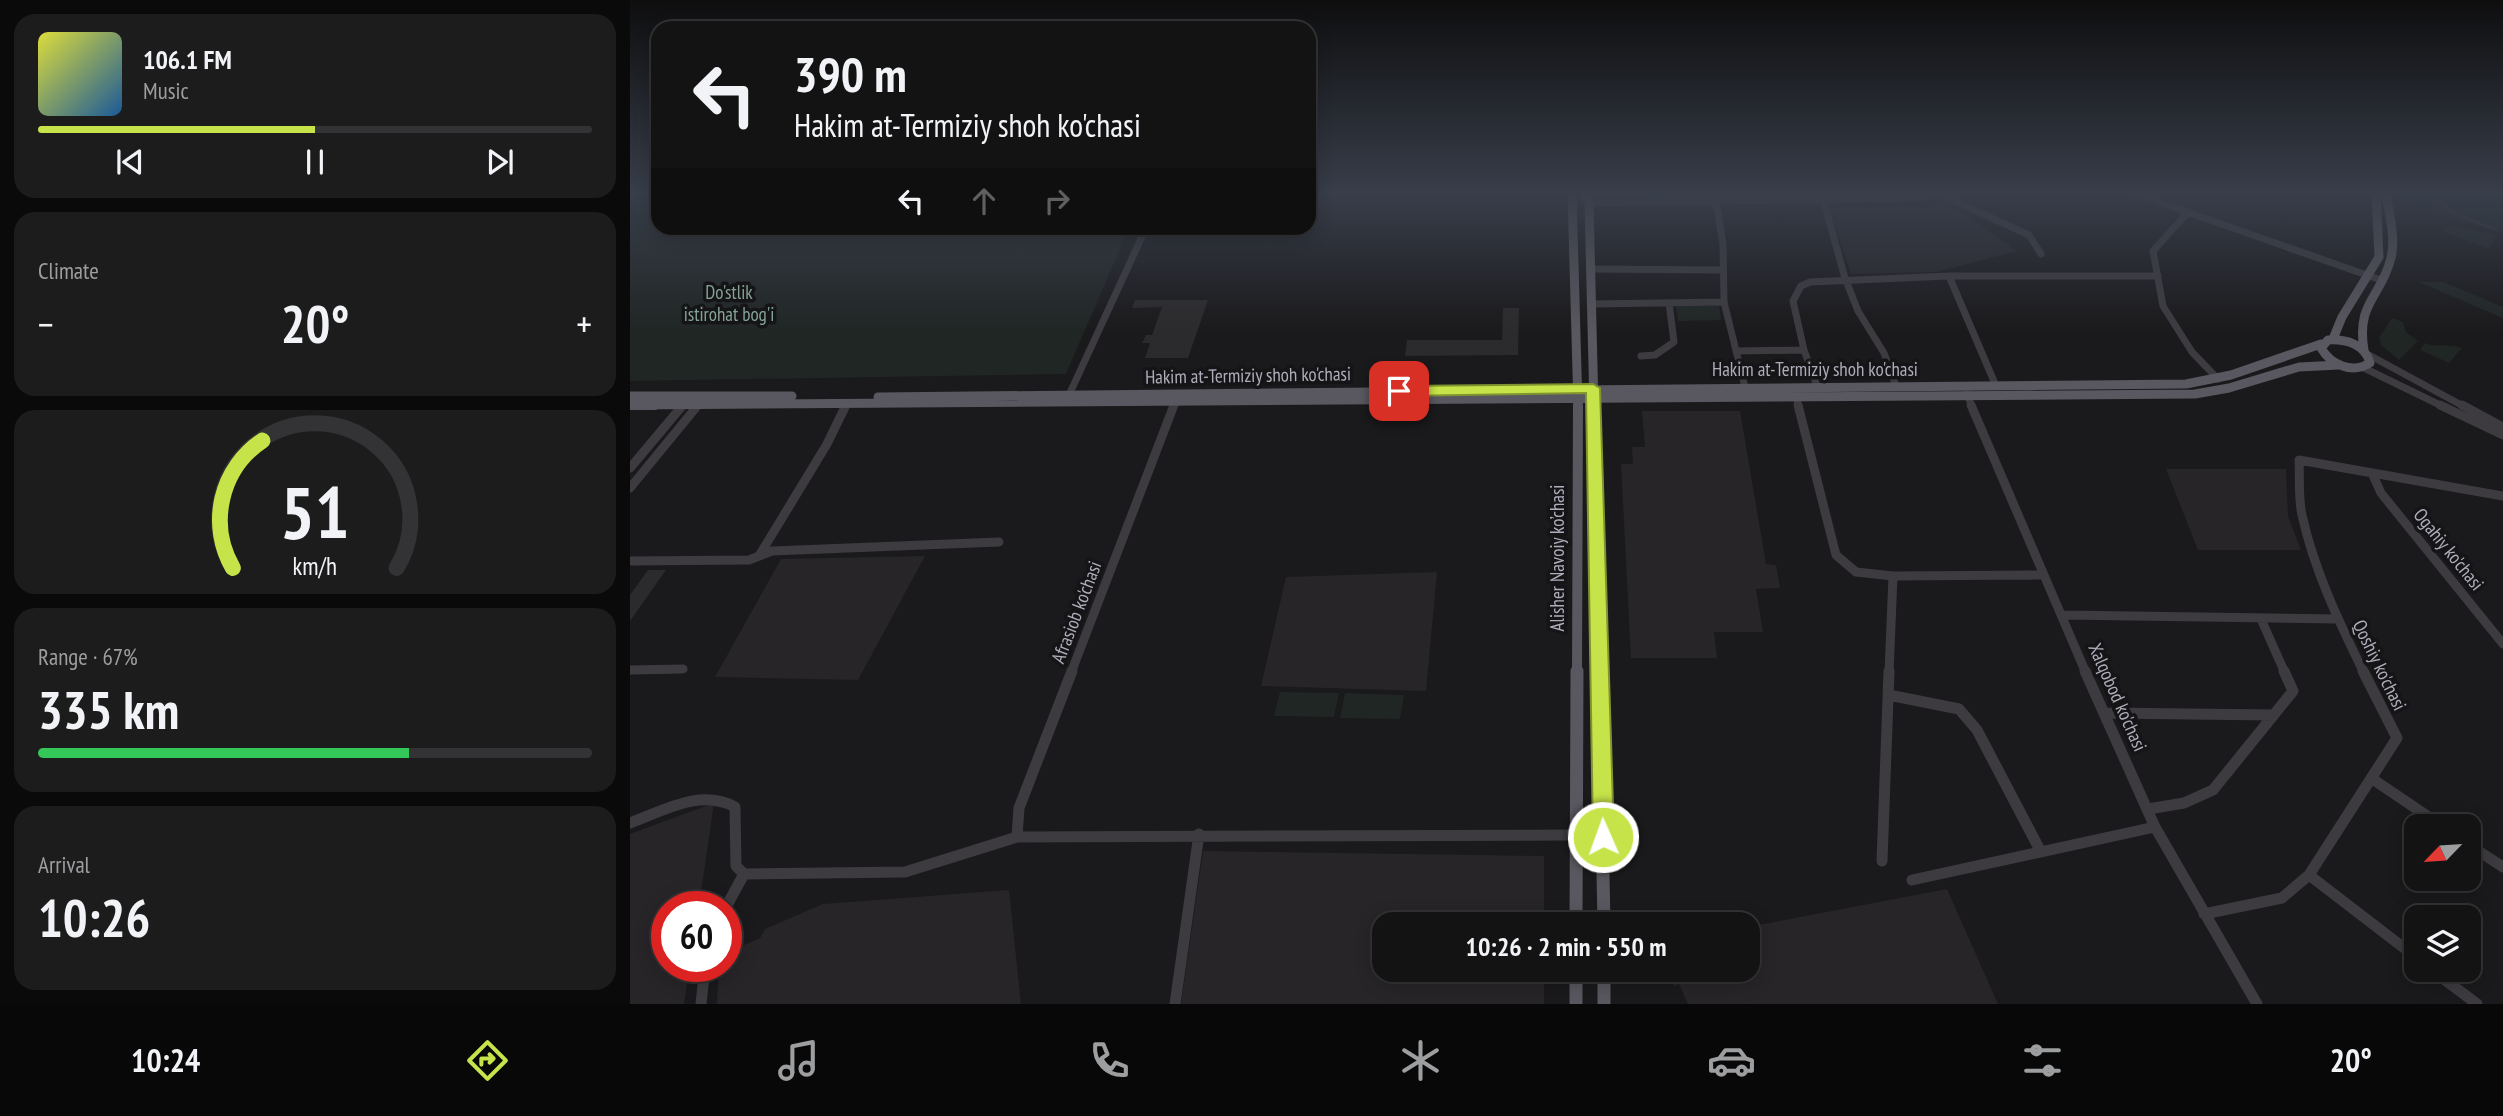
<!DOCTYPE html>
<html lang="en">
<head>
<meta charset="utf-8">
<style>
	:root { --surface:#141314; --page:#1d1c1d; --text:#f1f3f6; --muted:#9d9ea0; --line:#333234; --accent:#c6e349 }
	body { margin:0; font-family:"PT Sans Narrow",sans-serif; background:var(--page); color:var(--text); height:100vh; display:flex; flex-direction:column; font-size:26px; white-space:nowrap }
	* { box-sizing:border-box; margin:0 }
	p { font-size:23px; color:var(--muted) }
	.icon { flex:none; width:38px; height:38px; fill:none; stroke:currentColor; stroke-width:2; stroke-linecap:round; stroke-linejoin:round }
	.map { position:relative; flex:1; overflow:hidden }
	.panel { display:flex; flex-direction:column; gap:14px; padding:14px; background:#0b0a0b; width:630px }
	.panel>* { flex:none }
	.guide { position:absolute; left:21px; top:21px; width:665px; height:214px; border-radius:21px; box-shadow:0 4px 18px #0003,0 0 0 2px var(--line); background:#141314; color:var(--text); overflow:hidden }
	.needle { width:46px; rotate:245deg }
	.fabs { position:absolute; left:1774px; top:814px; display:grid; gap:14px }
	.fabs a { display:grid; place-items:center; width:77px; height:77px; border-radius:14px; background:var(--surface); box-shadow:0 4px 18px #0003,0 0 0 2px var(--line); font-size:35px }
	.speed { position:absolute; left:21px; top:891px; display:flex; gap:14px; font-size:35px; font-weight:700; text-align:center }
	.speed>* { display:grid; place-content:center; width:91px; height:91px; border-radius:50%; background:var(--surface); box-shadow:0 4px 18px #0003,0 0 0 2px var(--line); line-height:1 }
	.speed .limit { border:10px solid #d22; background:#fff; color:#111 }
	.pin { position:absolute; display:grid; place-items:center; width:60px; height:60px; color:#fff; margin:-30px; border-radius:14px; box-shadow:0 4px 10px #0006 }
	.me { position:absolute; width:77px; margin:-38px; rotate:358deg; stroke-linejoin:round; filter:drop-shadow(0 0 5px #0008) }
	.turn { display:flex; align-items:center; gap:24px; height:147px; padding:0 28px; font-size:32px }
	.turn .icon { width:91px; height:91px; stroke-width:2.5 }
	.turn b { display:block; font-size:49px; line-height:60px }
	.lanes { display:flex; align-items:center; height:66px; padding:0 28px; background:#0003; justify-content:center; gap:35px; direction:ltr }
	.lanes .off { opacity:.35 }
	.big { font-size:52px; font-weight:800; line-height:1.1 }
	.panel .tile { flex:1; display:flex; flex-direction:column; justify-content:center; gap:10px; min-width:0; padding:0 24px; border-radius:21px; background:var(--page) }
	.panel .dial { align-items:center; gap:0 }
	.dial svg { height:182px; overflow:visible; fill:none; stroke:var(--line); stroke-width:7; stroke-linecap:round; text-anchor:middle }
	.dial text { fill:var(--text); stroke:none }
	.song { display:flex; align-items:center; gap:21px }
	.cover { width:84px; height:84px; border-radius:10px; background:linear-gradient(135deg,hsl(60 70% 55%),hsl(210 70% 35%)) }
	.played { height:7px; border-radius:4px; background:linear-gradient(90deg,var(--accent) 50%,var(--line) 50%) }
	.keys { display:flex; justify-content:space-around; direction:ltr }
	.heat { display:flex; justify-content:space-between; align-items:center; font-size:38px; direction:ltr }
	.charge { height:10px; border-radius:5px; background:linear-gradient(90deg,#34c759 67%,var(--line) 0) }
	.trip { position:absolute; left:742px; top:912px; width:388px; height:70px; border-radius:21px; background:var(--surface); box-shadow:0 4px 18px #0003,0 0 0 2px var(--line); font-weight:800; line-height:70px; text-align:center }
	.tabs { display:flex; height:112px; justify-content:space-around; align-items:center; background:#080808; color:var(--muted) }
	.tabs .icon { width:49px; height:49px }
	.tabs .on { color:var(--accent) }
	.tabs b { font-size:32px; color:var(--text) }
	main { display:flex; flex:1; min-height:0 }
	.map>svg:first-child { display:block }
	.built { fill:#272528 }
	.green { fill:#202624 }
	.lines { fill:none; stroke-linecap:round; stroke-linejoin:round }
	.stream { stroke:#30313e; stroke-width:2 }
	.building { fill:#2b2a2c }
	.minor-far2 { stroke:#3d3b40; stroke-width:7 }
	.minor-far1 { stroke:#3d3b40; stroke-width:9 }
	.minor { stroke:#3d3b40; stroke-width:11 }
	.major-far2 { stroke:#59575f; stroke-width:9 }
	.major-far1 { stroke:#59575f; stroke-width:10 }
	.major { stroke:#59575f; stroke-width:13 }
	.route { fill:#c6e349; stroke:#81942f; stroke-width:2 }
	.labels { text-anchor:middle; stroke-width:7; stroke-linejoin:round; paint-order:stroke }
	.park-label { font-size:19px; fill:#86a397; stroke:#151416 }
	.street-label { font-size:19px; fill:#b0adba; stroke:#151416 }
</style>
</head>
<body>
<main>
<section class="panel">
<div class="tile">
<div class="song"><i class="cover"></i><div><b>106.1 FM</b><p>Music</p></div></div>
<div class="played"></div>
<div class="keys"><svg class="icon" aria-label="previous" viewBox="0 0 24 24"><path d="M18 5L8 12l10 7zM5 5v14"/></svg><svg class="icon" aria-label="pause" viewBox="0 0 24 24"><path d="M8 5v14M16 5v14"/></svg><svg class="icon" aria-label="next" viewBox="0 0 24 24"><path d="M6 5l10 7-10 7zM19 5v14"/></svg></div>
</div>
<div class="tile"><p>Climate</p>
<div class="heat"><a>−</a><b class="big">20°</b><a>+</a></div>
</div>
<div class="tile dial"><svg viewBox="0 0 100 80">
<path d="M14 69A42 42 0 1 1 86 69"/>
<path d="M14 69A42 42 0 0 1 27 13" stroke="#c6e349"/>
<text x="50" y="56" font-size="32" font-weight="700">51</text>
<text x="50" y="72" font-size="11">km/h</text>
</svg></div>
<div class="tile"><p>Range · 67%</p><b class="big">335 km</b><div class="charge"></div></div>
<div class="tile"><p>Arrival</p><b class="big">10:26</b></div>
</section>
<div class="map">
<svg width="1873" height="1004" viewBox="0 0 1873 1004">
	<rect width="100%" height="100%" fill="#1a191b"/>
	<path class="built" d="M1316 201 1387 251 1306 272 1221 274 1199 208 1295 207Z
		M1012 411H1110L1136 564 1146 565 1150 588 1126 589 1133 632H1084L1087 658H1001L991 464H1003L1002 447H1015Z
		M1536 469H1656L1658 516 1671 550H1568Z
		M295 556 228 680 85 677 151 559Z
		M807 572 796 691 631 686 656 577Z
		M84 803 69 906H37V966H60L54 1004H0V834Z
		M573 851 914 856V924H754V970H914V1004H551Z
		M1317 889 1368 1004H1058L1049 984 1044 986 1037 970H1118V927Z
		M379 890 391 1004H87L89 966H96V953L130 938 135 929 193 904Z"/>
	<path class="green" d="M0 193H28V228H499L436 374 0 381Z
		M1772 193H1873V232L1775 207Z
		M1818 225 1867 235 1859 249 1813 231Z
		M1789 282H1813L1873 307V318Z
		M1046 306H1089L1091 320 1048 321Z
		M1762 318 1773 322 1776 332 1788 341 1769 360 1751 345 1749 338Z
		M1795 343C1808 348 1819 343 1832 348L1819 363 1790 350Z
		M650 692 709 693 704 717 644 716Z
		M715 693 774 695 770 719 710 718Z"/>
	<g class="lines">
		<path class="stream" d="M1800 193 1822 212 1866 230"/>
	</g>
	<path class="building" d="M505 300H578L558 358H515L520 343H512L516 335H522L532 307 502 308Z
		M873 308H889L888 355 775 356 777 340H872Z
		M18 570H36L0 621V595Z"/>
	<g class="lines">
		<path class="minor-far2" d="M1307 193 1399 235 1411 254
			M1503 193 1751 280
			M1193 199 1215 278 1228 311 1254 353 1266 386
			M1086 201 1093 244 1094 302
			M959 203 1289 198 1306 193
			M1558 212 1523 251 1533 306 1562 352 1588 379
			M960 269 1092 270
			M1319 276 1366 386
			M962 304 1094 302 1115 387
			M1174 350 1163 301 1171 286 1180 282 1319 276H1528
			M1107 351 1174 350 1187 386
			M1739 355 1835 407
			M1011 356 1025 355 1044 342 1039 303
			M1734 368 1814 407
			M1337 394 1342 407
			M439 395 516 228
			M1166 396 1169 407
			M51 407 55 402
			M67 407 72 400
			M215 407 216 404
			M543 407 545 402"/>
		<path class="minor-far1" d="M1168 405 1206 555 1226 572 1263 576 1412 575
			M1341 405 1456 673
			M1810 405 1873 435
			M1832 405 1873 427
			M0 468 53 405
			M1742 473 1751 493 1873 644
			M0 488 68 405
			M129 556 197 444 216 405
			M0 561 119 560 142 551 369 542
			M1433 615 1707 619
			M1631 619 1655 673
			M0 670 53 669
			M441 673 544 405
			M1259 673 1263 576
			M1734 673C1709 622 1684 570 1672 515 1668 497 1670 478 1669 460L1873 496"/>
		<path class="minor" d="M1455 671 1525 827 1627 1004
			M1259 695 1329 709 1347 730 1411 852
			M1476 713 1644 715
			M1741 778 1812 826
			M1518 809 1554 803 1583 790 1663 691 1654 671
			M0 823C33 811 71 788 105 807L106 866 114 874 275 872 387 837 945 835
			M387 837 389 808 442 671
			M1839 845 1873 867
			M1252 861 1259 671
			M1679 875 1787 958
			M1282 880 1525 827
			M96 907 114 874
			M1574 914 1652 898 1679 875 1767 738 1733 671
			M1802 970 1847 1004
			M71 1004 75 966
			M545 1004 569 834"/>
		<path class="major-far2" d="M942 193 948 407
			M954 193 959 203 964 407
			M1703 339 1712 317 1749 257 1746 193
			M1698 340C1716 339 1735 344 1740 363 1722 374 1701 365 1691 348Z
			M1734 350C1726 302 1751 298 1761 258 1766 237 1759 214 1756 193
			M0 396H162
			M248 397 1556 384 1601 375 1691 344
			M0 405 1565 394 1599 388 1669 367 1709 365"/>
		<path class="major-far1" d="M0 405H25
			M964 405 969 673
			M947 673 948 405"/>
		<path class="major" d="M969 671 974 924
			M946 924 947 671
			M946 970V1004
			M974 970V1004"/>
	</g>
	<linearGradient id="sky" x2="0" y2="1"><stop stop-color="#0e0e0f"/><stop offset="0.58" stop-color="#383e4a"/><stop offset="1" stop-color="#383e4a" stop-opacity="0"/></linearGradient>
	<rect width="1873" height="333" fill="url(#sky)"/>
	<path class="route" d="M963 384 970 388 984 837 981 844 973 846 966 844 963 837 956 393 769 396 762 391 769 386Z"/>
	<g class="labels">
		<g class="park-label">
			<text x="99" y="299">Do'stlik<tspan x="99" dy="22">istirohat bog'i</tspan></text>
		</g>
		<g class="street-label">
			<text x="1185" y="376">Hakim at-Termiziy shoh ko'chasi</text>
			<text transform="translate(618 375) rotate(-1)" y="7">Hakim at-Termiziy shoh ko'chasi</text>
			<text transform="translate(1819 549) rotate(51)" y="7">Ogahiy ko'chasi</text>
			<text transform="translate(927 558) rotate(-90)" y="7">Alisher Navoiy ko’chasi</text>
			<text transform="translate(446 612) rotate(-69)" y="7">Afrasiob ko'chasi</text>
			<text transform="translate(1750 665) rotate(64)" y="7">Qoshiy ko'chasi</text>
			<text transform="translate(1488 697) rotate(66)" y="7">Xalqobod ko'chasi</text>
		</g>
	</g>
</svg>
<div class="fabs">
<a><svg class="needle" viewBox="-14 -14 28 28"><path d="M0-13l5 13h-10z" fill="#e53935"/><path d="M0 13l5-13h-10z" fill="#9d9ea0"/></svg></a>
<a><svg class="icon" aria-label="layers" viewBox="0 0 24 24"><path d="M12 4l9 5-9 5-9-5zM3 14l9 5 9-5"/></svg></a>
</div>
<div class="speed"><div class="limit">60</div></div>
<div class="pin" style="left:769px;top:391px;background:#d93025"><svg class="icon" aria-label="arrive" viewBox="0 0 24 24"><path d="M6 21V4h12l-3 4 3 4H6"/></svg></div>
<svg class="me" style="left:973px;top:837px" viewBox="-20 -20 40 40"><circle r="17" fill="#c6e349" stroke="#fff" stroke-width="3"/><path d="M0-11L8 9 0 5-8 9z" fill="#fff"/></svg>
<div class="trip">10:26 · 2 min · 550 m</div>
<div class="guide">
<div class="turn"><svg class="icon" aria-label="left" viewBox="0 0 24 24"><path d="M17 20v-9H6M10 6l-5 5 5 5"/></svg><div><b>390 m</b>Hakim at-Termiziy shoh ko'chasi</div></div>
<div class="lanes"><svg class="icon" aria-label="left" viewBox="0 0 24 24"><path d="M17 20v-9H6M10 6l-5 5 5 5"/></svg><svg class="icon off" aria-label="ahead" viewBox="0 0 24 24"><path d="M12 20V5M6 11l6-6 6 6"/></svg><svg class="icon off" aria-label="right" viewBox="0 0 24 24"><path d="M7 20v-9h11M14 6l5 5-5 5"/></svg></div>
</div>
</div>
</main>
<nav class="tabs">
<b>10:24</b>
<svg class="icon on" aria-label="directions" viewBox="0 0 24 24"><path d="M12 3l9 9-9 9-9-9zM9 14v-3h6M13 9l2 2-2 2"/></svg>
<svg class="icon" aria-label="music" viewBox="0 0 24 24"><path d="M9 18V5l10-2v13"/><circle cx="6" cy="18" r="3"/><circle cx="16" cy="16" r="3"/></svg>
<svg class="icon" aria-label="phone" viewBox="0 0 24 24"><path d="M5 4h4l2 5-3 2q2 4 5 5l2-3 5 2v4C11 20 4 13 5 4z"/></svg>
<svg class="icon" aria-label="climate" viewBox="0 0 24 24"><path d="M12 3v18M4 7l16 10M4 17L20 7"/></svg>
<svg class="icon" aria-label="car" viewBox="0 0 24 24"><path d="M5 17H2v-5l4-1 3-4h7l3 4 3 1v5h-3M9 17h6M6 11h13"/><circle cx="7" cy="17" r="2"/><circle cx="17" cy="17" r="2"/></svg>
<svg class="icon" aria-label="filters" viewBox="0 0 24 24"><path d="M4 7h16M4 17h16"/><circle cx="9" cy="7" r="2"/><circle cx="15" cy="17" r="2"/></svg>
<b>20°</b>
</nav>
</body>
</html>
